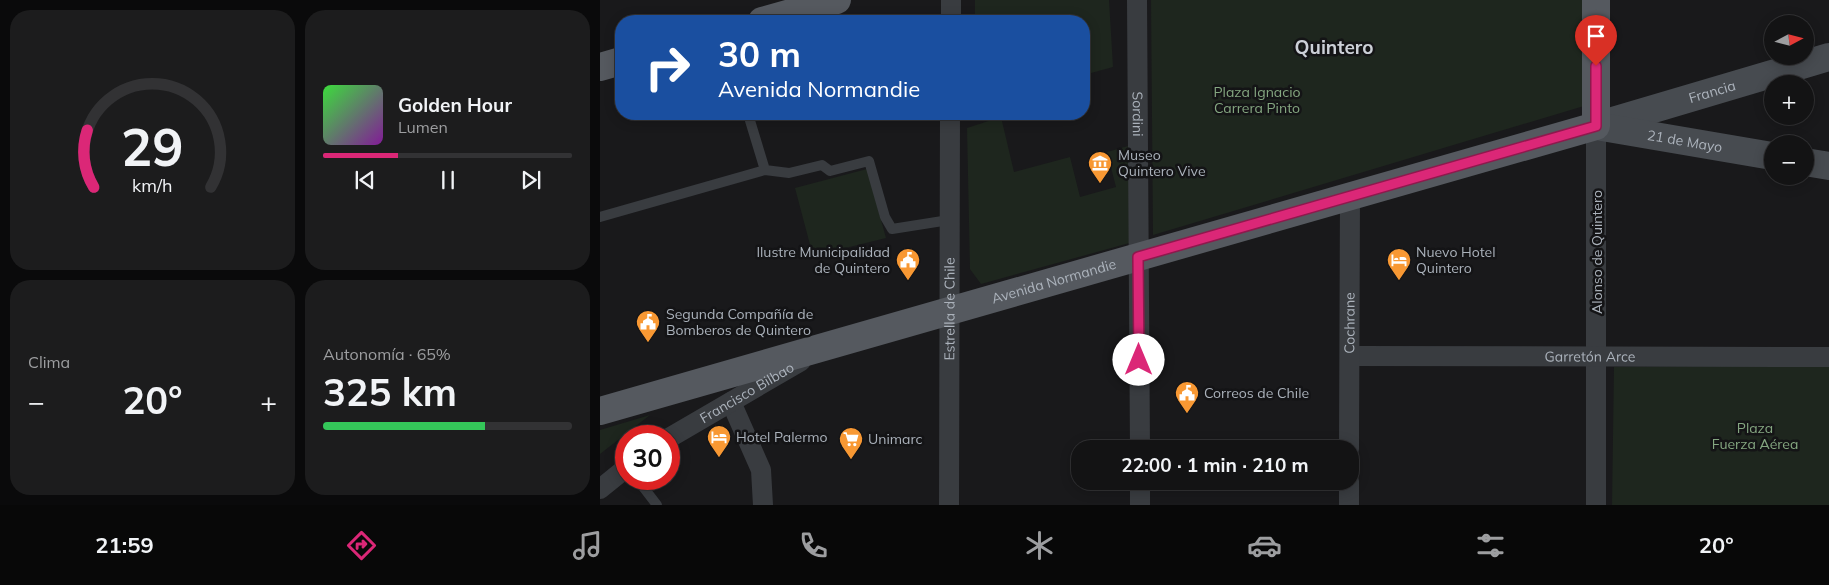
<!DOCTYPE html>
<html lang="es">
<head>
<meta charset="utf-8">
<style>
	:root { --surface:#131314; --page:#1c1c1d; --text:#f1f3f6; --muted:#9d9ea0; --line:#323234; --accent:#db2777 }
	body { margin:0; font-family:Mulish,sans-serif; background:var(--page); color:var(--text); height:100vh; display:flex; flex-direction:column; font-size:19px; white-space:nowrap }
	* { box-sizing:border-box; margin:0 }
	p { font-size:16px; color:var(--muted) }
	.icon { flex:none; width:28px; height:28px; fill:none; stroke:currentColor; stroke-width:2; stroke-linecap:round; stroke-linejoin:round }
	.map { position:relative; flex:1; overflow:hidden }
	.sheet { display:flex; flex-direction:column; gap:10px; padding:10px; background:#0a0a0b; width:600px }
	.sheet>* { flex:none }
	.banner { position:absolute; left:15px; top:15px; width:475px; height:105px; border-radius:20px; box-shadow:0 2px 12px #0003,0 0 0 1px var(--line); background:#1a4fa0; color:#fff; overflow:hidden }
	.needle { width:32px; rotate:83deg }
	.controls { position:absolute; left:1164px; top:15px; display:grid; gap:10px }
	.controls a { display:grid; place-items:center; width:50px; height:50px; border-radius:50%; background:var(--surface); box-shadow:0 2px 12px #0003,0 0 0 1px var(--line); font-size:25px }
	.speed { position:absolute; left:15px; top:425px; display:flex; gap:10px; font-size:25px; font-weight:700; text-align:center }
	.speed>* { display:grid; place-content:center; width:65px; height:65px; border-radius:50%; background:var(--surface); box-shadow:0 2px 12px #0003,0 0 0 1px var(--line); line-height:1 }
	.speed .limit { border:8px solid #d22; background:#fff; color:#111 }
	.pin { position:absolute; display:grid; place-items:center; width:42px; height:42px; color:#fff; margin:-51px -21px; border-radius:50% 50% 50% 0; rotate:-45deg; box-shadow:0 0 5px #0007 }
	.pin .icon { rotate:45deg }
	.me { position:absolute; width:55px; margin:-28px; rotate:0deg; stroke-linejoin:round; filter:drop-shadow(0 0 4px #0008) }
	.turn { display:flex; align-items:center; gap:18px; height:105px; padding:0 20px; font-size:22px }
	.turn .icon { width:65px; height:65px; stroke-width:2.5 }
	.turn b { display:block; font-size:35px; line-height:42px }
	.big { font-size:38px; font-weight:700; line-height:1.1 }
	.sheet .card { flex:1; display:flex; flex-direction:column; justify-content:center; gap:8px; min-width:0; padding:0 18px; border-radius:20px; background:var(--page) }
	.sheet .dial { align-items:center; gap:0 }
	.dial svg { height:130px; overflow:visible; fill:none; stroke:var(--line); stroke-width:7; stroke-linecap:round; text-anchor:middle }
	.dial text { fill:var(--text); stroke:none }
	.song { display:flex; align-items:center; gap:15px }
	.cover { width:60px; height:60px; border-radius:8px; background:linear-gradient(135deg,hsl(120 70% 55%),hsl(290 70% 35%)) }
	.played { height:5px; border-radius:2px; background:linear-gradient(90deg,var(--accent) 30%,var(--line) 30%) }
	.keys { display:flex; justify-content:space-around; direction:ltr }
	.heat { display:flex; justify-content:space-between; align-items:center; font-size:28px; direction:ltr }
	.charge { height:8px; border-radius:4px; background:linear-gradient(90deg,#34c759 65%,var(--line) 0) }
	.sheet .tiles { flex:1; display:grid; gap:10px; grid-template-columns:repeat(2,1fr) }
	.trip { position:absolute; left:471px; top:440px; width:288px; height:50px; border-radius:20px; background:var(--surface); box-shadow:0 2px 12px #0003,0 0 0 1px var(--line); font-weight:700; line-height:50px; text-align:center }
	.tabs { display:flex; height:80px; justify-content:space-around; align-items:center; background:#080808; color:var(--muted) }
	.tabs .icon { width:35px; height:35px }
	.tabs .selected { color:var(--accent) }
	.tabs b { font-size:22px; color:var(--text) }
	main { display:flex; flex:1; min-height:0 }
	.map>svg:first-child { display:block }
	.green { fill:#1e261e }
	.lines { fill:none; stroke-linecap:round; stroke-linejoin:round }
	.lane { stroke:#393c40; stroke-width:10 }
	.street { stroke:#393c40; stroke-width:20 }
	.secondary { stroke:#474b50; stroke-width:28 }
	.primary { stroke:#55595f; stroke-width:28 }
	.route-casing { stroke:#8e194d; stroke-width:12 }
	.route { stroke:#db2777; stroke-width:9 }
	.labels { text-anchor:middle; stroke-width:5; stroke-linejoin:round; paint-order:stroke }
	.street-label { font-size:14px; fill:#abb2bb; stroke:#141416 }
	.park-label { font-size:14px; fill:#85a781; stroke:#141416 }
	.poi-label { font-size:14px; fill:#abb2bb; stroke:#141416; text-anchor:start }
	.district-label { font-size:19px; font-weight:bold; fill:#ccd0d7; stroke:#141416 }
</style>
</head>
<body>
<main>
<section class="sheet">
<div class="tiles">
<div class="card dial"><svg viewBox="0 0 100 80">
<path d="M14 69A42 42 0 1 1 86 69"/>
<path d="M14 69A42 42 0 0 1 10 34" stroke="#db2777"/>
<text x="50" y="56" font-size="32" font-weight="700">29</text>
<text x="50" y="72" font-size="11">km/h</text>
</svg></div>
<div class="card">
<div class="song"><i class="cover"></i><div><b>Golden Hour</b><p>Lumen</p></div></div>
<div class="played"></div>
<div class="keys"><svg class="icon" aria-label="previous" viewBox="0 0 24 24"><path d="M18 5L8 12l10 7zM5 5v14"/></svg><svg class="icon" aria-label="pause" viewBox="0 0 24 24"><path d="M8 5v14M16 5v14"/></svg><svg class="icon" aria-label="next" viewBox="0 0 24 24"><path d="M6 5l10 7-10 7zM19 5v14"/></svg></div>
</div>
<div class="card"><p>Clima</p>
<div class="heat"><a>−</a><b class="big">20°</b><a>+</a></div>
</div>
<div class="card"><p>Autonomía · 65%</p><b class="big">325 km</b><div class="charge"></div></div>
</div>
</section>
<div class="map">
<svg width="1229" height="505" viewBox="0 0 1229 505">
	<rect width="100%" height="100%" fill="#19191b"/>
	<path class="green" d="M375 0H509L513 67 484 75V21H375Z
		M551 0H983L984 106 553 235Z
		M401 117 414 172 470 157 480 197 516 187 507 152 528 146 533 242 381 284 370 269 367 128Z
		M267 169 286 238 213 256 195 188Z
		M1229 365V505H1012L1014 367Z
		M50 415 0 454V430Z"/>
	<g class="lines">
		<path class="lane" d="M165 170 189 173 222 165 230 171 269 161 285 217 292 229 349 220
			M0 217 165 170 148 114
			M37 479 57 505"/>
		<g class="street">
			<path id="s1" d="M537 0 540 449"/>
			<path d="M351 21V0"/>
			<path d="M996 126V505"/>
			<path id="s2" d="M751 356 1229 357"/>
			<path d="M131 402 161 470 163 505"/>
			<path id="s3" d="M69 438 201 361"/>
			<path id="s4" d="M749 449 750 196"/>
			<path d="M540 481V505"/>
			<path d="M0 489 26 468"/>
			<path id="s5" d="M349 505 350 114"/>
			<path d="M749 505V481"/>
		</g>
		<g class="secondary">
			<path id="s6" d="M996 126 1229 57"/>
			<path id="s7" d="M1002 127 1172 156"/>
			<path d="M1205 162 1229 166"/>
		</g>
		<g class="primary">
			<path d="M162 21 237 0"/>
			<path d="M0 67 21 61"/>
			<path id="s8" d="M0 411 996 126V0"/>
		</g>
	</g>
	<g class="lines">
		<g class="route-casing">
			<path id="route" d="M539 360 538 257 996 126V66"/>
		</g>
		<use href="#route" class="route"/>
	</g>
	<defs>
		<g id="museum-pin" transform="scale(1.25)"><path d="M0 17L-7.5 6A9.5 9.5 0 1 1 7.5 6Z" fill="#f89833" stroke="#141416"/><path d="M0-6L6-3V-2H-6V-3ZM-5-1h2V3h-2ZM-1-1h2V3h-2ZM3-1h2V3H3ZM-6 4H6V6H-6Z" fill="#fff"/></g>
		<g id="civic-pin" transform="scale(1.25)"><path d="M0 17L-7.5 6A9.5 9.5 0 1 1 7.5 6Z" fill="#f89833" stroke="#141416"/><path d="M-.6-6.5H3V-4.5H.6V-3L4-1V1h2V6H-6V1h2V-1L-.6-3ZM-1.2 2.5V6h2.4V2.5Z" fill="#fff"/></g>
		<g id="hotel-pin" transform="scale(1.25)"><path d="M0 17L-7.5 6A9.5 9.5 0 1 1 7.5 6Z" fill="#f89833" stroke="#141416"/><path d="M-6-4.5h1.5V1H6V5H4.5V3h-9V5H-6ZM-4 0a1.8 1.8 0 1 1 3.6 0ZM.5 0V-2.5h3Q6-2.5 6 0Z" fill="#fff"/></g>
		<g id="supermarket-pin" transform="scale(1.25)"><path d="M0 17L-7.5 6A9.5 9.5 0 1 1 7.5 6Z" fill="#f89833" stroke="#141416"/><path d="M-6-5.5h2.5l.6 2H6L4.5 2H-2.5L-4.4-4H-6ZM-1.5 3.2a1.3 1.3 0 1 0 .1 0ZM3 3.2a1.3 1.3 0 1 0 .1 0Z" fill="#fff"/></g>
	</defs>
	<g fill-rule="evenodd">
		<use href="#museum-pin" x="500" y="163"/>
		<use href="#civic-pin" x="308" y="260"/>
		<use href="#hotel-pin" x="799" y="260"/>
		<use href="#civic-pin" x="48" y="322"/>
		<use href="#civic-pin" x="587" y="393"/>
		<use href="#hotel-pin" x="119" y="437"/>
		<use href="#supermarket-pin" x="251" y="439"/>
	</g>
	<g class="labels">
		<g class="street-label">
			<text dy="5" stroke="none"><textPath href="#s6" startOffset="121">Francia</textPath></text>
			<text dy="5" stroke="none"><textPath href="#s1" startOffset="114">Sordini</textPath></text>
			<text dy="5" stroke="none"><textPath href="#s7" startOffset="84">21 de Mayo</textPath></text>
			<text transform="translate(997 252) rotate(-90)" y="5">Alonso de Quintero</text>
			<text dy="5" stroke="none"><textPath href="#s8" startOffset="472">Avenida Normandie</textPath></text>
			<text dy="5" stroke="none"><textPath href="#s5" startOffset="196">Estrella de Chile</textPath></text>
			<text dy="5" stroke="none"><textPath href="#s4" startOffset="126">Cochrane</textPath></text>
			<text dy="5" stroke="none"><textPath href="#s2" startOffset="239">Garretón Arce</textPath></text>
			<text dy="5" stroke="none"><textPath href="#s3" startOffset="90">Francisco Bilbao</textPath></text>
		</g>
		<g class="park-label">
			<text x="657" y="97">Plaza Ignacio<tspan x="657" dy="16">Carrera Pinto</tspan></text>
			<text x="1155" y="433">Plaza<tspan x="1155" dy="16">Fuerza Aérea</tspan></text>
		</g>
		<g class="poi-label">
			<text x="518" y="160">Museo<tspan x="518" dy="16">Quintero Vive</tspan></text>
			<text x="290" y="257" text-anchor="end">Ilustre Municipalidad<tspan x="290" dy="16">de Quintero</tspan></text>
			<text x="816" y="257">Nuevo Hotel<tspan x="816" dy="16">Quintero</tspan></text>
			<text x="66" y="319">Segunda Compañía de<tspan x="66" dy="16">Bomberos de Quintero</tspan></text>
			<text x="604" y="398">Correos de Chile</text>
			<text x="136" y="442">Hotel Palermo</text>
			<text x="268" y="444">Unimarc</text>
		</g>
		<g class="district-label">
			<text x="734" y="54">Quintero</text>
		</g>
	</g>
</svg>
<div class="controls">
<a><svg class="needle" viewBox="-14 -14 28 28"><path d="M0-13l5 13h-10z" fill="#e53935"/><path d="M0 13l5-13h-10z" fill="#9d9ea0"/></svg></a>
<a>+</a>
<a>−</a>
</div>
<div class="speed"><div class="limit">30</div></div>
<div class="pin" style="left:996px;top:66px;background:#d93025"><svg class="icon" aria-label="arrive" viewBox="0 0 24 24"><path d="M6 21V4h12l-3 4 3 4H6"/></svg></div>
<svg class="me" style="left:539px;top:360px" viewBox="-20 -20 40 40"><circle r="19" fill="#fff"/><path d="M0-13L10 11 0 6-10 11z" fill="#db2777"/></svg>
<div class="trip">22:00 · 1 min · 210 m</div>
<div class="banner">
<div class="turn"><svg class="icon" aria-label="right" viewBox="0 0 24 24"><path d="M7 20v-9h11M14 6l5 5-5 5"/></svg><div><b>30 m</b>Avenida Normandie</div></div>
</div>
</div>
</main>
<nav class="tabs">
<b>21:59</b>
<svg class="icon selected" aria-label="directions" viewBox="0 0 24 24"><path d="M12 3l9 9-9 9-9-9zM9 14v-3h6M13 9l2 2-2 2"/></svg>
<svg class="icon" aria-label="music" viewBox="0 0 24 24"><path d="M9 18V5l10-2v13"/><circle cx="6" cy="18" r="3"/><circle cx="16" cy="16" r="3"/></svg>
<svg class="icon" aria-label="phone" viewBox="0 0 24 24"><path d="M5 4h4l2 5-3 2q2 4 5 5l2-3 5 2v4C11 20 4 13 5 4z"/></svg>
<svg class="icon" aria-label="climate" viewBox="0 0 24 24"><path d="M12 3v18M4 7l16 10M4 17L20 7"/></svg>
<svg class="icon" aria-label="car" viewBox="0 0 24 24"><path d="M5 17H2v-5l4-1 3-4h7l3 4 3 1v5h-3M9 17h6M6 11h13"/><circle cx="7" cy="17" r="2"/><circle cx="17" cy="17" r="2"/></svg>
<svg class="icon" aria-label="filters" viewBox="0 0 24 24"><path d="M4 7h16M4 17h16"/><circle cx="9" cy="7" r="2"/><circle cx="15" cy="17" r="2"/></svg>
<b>20°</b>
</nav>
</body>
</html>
